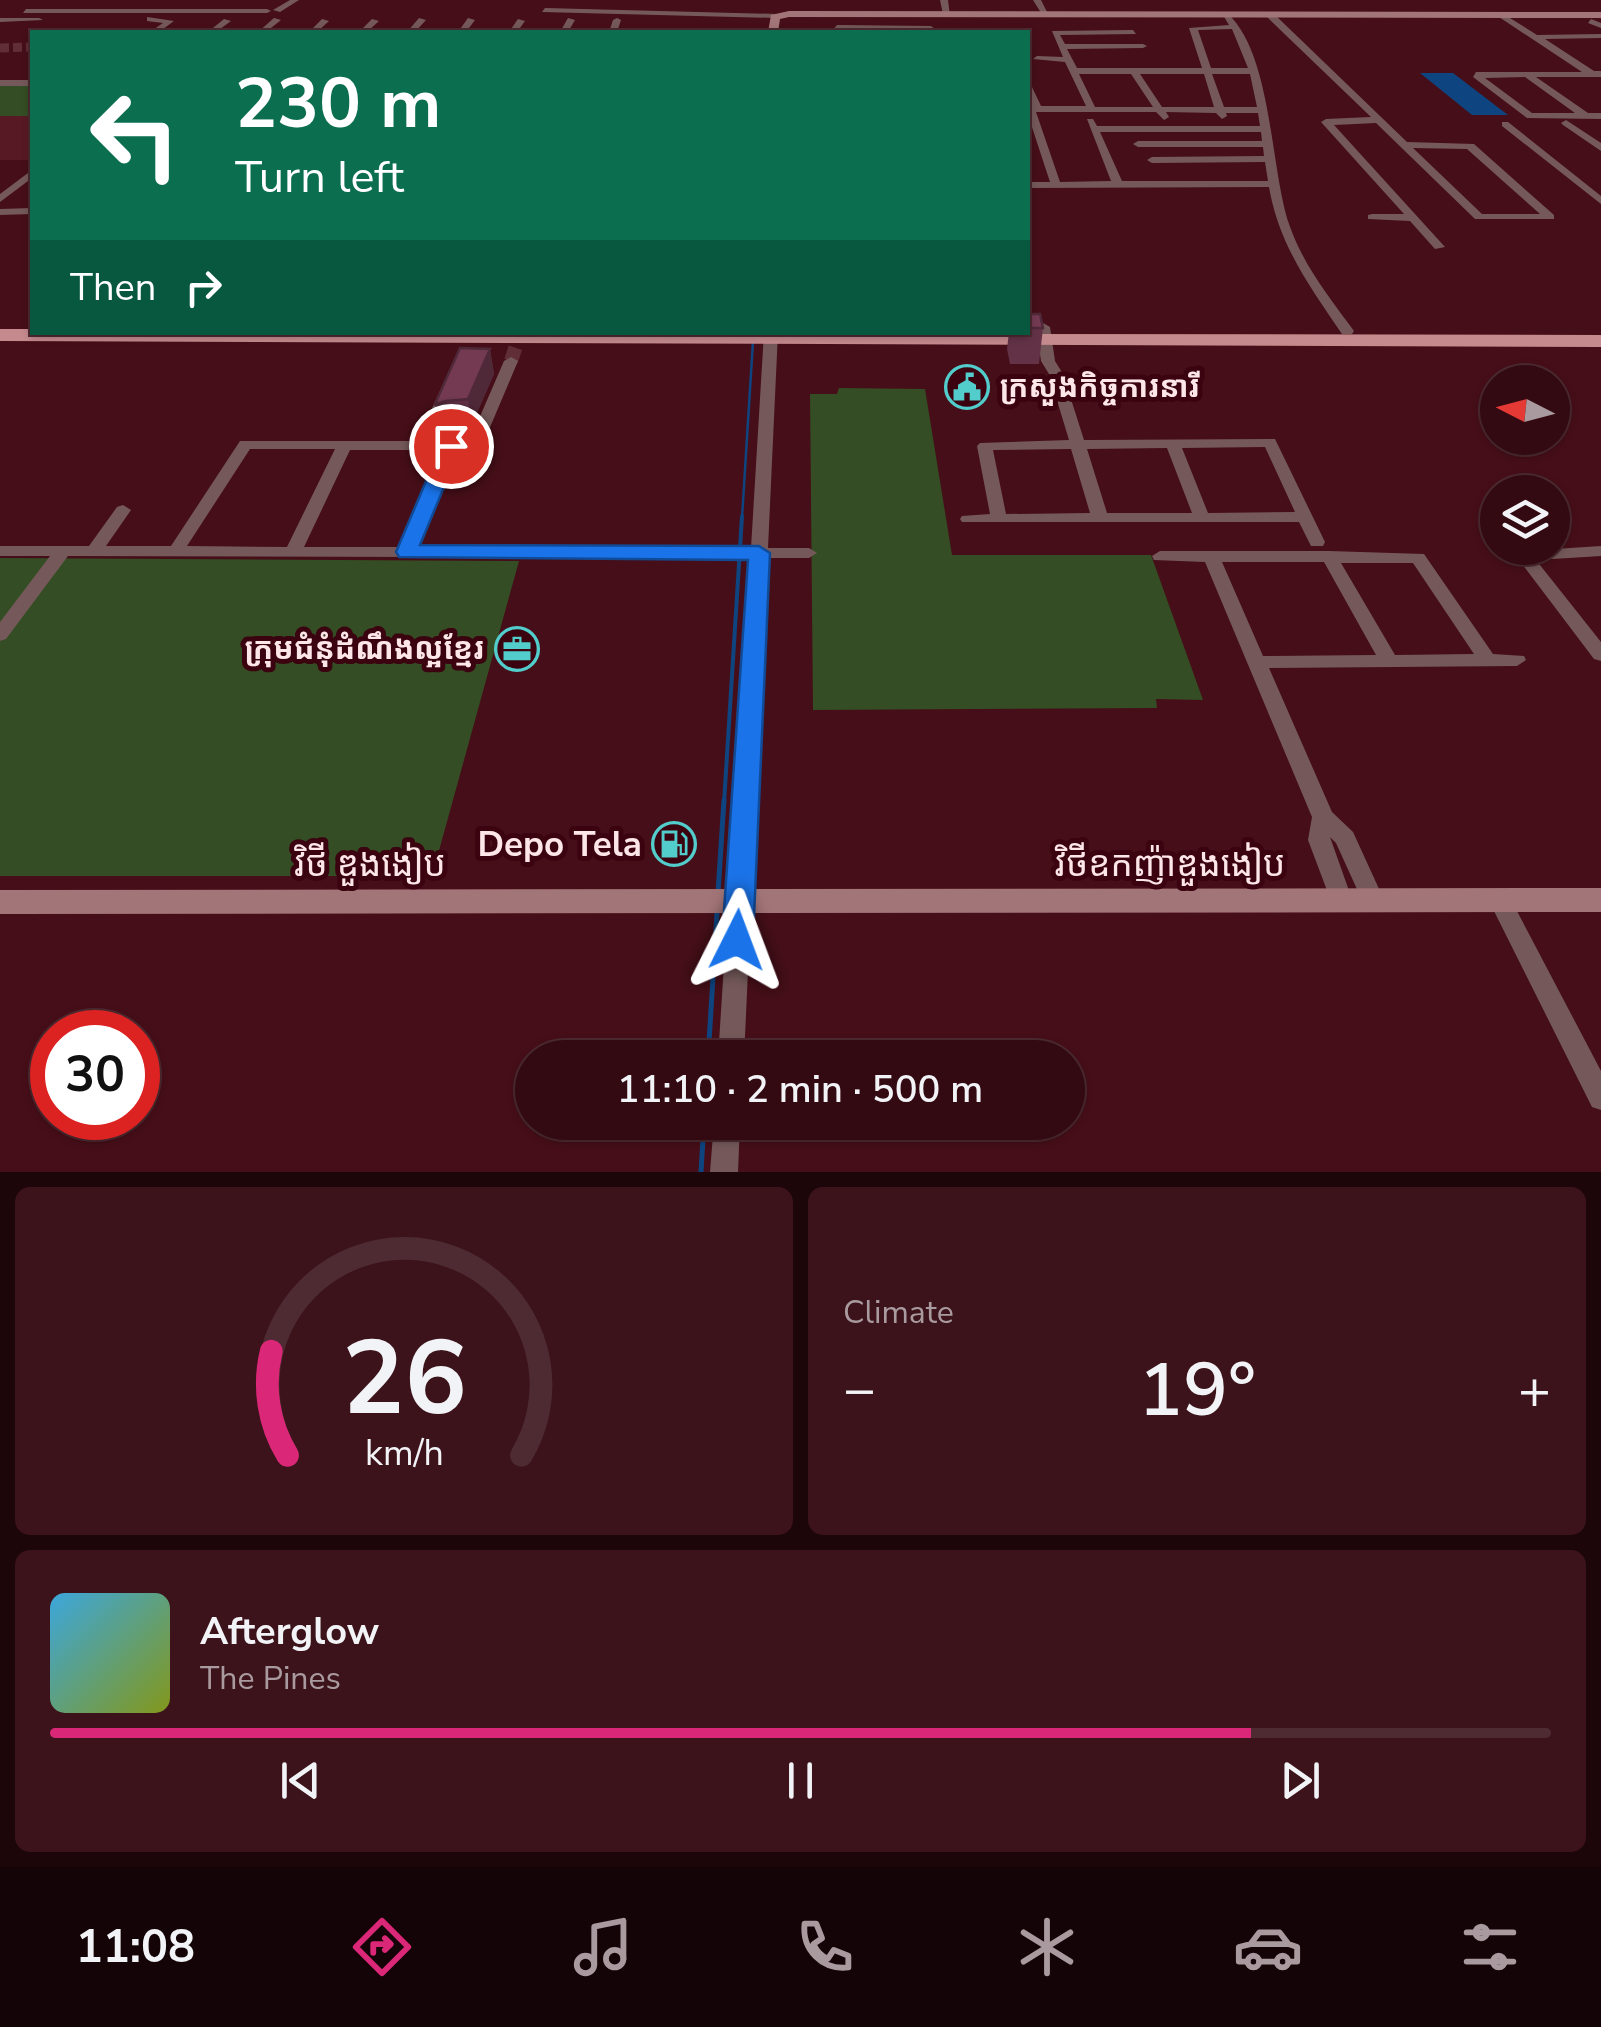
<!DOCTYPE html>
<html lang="en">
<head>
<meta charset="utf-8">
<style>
	:root { --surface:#340a12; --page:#3c131b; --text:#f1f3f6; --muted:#a99a9f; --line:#4e2b32; --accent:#db2777 }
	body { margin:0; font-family:"Nunito Sans","Noto Sans Khmer",sans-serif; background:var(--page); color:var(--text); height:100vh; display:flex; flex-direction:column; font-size:38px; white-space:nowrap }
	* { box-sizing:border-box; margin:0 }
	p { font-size:32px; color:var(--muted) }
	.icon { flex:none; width:55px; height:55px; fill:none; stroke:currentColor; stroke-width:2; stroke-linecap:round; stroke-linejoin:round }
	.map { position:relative; height:1172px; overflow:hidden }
	.panel { display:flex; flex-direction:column; gap:15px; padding:15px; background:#1d060a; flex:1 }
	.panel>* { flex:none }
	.top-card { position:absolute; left:30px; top:30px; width:1000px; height:305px; border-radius:0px; box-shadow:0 2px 8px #0004,0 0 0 2px var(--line); background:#0b6e4f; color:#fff; overflow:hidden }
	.needle { width:65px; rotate:276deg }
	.buttons { position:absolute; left:1480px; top:365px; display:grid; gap:20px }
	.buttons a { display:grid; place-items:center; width:90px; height:90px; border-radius:50%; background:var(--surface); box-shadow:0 2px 8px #0004,0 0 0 2px var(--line); font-size:50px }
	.speed { position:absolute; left:30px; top:1010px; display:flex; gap:20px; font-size:50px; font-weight:700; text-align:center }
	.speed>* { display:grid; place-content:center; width:130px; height:130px; border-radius:50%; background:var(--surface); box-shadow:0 2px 8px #0004,0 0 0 2px var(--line); line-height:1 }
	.speed .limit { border:15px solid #d22; background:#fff; color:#111 }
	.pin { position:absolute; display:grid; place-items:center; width:85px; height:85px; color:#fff; margin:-42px; border:5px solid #fff; border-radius:50%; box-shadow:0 2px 10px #0007 }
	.me { position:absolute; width:110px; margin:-55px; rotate:3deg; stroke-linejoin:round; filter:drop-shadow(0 0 8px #0008) }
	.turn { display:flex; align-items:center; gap:35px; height:210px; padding:0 40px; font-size:45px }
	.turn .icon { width:130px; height:130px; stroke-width:2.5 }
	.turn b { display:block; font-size:70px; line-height:85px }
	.then { display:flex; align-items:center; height:95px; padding:0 40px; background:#0003; gap:20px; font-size:38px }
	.big { font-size:75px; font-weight:600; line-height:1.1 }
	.panel .tile { flex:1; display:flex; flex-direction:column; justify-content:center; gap:15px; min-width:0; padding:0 35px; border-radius:15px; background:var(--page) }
	.panel .dial { align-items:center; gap:0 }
	.dial svg { height:260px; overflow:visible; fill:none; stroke:var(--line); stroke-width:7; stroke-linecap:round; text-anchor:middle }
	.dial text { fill:var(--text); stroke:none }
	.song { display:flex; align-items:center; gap:30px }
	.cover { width:120px; height:120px; border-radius:15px; background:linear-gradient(135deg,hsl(200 70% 55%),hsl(70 70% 35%)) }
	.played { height:10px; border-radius:5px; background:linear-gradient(90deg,var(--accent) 80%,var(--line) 80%) }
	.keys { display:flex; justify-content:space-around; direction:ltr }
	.heat { display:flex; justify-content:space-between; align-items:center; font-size:55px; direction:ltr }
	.panel .tiles { flex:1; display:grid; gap:15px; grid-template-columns:1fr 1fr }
	.tile:last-child { grid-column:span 2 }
	.trip { position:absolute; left:515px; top:1040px; width:570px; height:100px; border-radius:50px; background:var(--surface); box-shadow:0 2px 8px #0004,0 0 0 2px var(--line); font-weight:600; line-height:100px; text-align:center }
	.tab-bar { display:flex; height:160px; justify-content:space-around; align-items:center; background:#150407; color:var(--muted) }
	.tab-bar .icon { width:70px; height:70px }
	.tab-bar .active { color:var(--accent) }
	.tab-bar b { font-size:45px; color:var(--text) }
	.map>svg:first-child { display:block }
	.built { fill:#571924 }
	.green { fill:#344d24 }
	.water { fill:#0e4581 }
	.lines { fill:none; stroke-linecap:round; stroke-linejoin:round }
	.stream-far2 { stroke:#0e4581; stroke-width:2.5 }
	.stream-far1 { stroke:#0e4581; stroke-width:4 }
	.stream { stroke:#0e4581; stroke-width:5 }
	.street-tunnel-far1 { stroke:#612e37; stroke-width:9; stroke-dasharray:9 4; stroke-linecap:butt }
	.street-tunnel { stroke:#612e37; stroke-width:14; stroke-dasharray:14 8; stroke-linecap:butt }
	.street { fill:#75595a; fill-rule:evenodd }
	.secondary { fill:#a27578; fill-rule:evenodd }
	.primary { fill:#c58a8e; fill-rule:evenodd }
	.wall { fill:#633247 }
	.shaded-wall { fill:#502939 }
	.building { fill:#733a52; stroke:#502939; stroke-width:2.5 }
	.route { fill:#1a73e8; stroke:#114b97; stroke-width:2.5 }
	.labels { text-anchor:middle; stroke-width:10; stroke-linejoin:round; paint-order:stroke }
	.poi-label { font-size:30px; font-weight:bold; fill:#fde6e7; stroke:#3a030f; text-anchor:start }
	.near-poi-label { font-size:35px; font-weight:bold; fill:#fde6e7; stroke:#3a030f; text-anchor:end }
	.near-street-label { font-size:35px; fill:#fde6e7; stroke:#3a030f }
</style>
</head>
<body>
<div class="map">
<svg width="1601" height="1172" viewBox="0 0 1601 1172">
	<rect width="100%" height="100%" fill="#460e18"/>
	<path class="built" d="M0 84H32L29 160H0Z"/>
	<path class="green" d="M0 86H32V116H0Z
		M839 388 925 389 952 555H1151L1203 700 1156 699 1157 708 813 710 810 394H837Z
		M0 558 519 561 432 876H0Z"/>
	<path class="water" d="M1420 73H1453L1508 115H1472Z"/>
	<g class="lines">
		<path class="stream-far2" d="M742 518 753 341"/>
		<path class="stream-far1" d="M724 803 742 516"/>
		<path class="stream" d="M718 893 724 800
			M708 1058 717 913
			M701 1172 704 1122"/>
		<path class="street-tunnel-far1" d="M0 48 32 47"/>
		<path class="street-tunnel" d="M511 361 517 343"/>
		<path class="street" d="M290 0H299L280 12 273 10Z
			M940 0H948L950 16 943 14Z
			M1033 0H1041L1049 16H1043Z
			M545 8 777 14 781 16 777 18 542 12Z
			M26 9H267L271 11 267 13H23Z
			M1227 13C1272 53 1270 167 1289 224 1303 265 1329 297 1354 331L1352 334H1342C1310 287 1279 245 1269 187L1028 188V182H1050L1028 115V106H1031L1028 84 1032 87 1041 106H1086L1065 62 1033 59 1037 56 1063 57 1052 31 1133 30 1136 34 1060 35 1065 44H1143L1147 46 1143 48 1067 49 1077 68H1202L1189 28 1229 25 1223 15ZM1232 29 1248 68H1211L1198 30ZM1079 74H1131L1153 107H1095ZM1140 74H1204L1214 107H1162ZM1212 74H1250L1257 107H1224ZM1036 112H1156L1164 120 1169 117 1166 112 1216 113 1222 119 1227 116 1226 113H1258L1260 126H1097L1093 119H1087L1111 181 1060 182ZM1100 132H1261L1262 141H1138L1133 144 1138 147H1263L1264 156 1152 157 1147 160 1152 163 1265 162 1268 181H1122Z
			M1267 13H1273L1407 142 1474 144 1554 215V219H1475L1376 123 1334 125 1445 247 1435 249 1410 221 1368 219V215L1372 214H1404L1321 122 1326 119 1371 117 1267 17ZM1413 148 1467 149 1540 214H1482Z
			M1502 13 1537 35 1601 34V38L1545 39 1594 71H1601V77H1536L1588 113H1601V119L1527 118 1473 77 1476 72H1582L1499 17ZM1525 77 1575 113H1532L1485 78Z
			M147 17 174 21 159 32H150L163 23 147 21Z
			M0 18H39L43 20 0 22Z
			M274 18 281 20 266 32H258Z
			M419 18 426 20 415 32H407Z
			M468 18 475 20 466 32H458Z
			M568 18 575 20 568 32H560Z
			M617 18 621 20 617 32H609L613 20Z
			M224 19 231 21 216 32H208Z
			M322 19 329 21 317 32H309Z
			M372 19 379 21 367 32H359Z
			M518 19 525 21 517 32H509Z
			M1591 19 1601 23V28L1588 23Z
			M837 25 931 26 939 32 842 29 831 32Z
			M0 80H32V86H0Z
			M1566 120 1601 143V151L1563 125 1561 123Z
			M1502 122H1508L1601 196V204L1502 126Z
			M32 170V178L0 202V194Z
			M32 208V214L0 215V209Z
			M1043 323 1050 327 1055 361 1063 374 1084 440 1275 439 1325 542 1323 546H1311L1299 522H962L960 519 962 516 990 514 977 446 980 443 1069 440 1049 374 1041 361 1036 327ZM1265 447 1295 512 1208 513 1182 448ZM1167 448 1192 513H1107L1087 449ZM1071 449 1090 513 1006 514 993 450Z
			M764 332H778L768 548H809L817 553 809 558H767L744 1058H718L750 558 68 556 6 639 0 641V622L50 556H0V546H89L117 507 123 505 131 510 106 546H171L240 441H417L440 391 447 387 454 391 432 441H446L452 430 475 428 504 361 511 357 518 361 488 432 481 436 463 437 418 547 751 548ZM250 449H335L287 547 187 546ZM350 450H442L401 547H304Z
			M1601 546V556L1536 560 1601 642V661L1594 659 1516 556 1524 551Z
			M1160 551H1329L1424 554 1493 654 1524 656 1526 660 1517 666 1269 668 1332 812 1353 832 1385 902 1382 909 1374 911 1366 909 1336 843 1330 837 1353 902 1350 909 1342 911 1334 909 1308 840 1312 817 1205 562 1154 560 1152 556ZM1222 562H1324L1376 655 1263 656ZM1341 563H1413L1474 654 1395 655Z
			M1500 892 1508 894 1601 1071V1110L1592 1107 1489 901 1492 894Z
			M714 1122H740L738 1172H710Z"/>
		<path class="secondary" d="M789 11 1601 12V18L789 17 780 19 778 32H768L771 15Z
			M1601 888V912L0 914V890Z"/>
		<path class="primary" d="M0 329H32V332L1601 335V347L0 341Z"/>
	</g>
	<path class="wall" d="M1028 314 1043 328 1039 364H1010L1007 349 1009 332H1028Z
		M490 349 494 374 472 424 452 426 441 430 435 404Z"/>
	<path class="shaded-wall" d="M490 349 494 374 472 424 468 399Z
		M446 401 452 426 441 430 435 404Z"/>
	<path class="building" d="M1028 314H1040L1043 328H1028Z
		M460 348 490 349 468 399 446 401 435 404Z"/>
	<path class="route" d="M451 440 461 446 420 545 759 546 770 553 753 940 748 949 737 953 726 949 722 940 748 560 399 557 396 552 441 446Z"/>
	<defs>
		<g id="civic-ring" transform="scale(2.25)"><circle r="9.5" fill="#3a030f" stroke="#52cdcc" stroke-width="1.5"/><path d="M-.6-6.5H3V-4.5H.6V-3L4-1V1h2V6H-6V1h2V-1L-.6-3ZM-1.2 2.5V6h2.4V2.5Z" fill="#52cdcc"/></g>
		<g id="office-ring" transform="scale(2.25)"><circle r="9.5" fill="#3a030f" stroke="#52cdcc" stroke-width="1.5"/><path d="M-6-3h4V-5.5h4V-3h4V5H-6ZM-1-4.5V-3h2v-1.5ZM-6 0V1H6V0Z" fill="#52cdcc"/></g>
		<g id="fuel-ring" transform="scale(2.25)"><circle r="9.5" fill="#3a030f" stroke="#52cdcc" stroke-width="1.5"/><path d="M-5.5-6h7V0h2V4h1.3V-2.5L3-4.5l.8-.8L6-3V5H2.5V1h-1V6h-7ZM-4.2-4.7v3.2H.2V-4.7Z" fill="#52cdcc"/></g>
	</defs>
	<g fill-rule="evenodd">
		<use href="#civic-ring" x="967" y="387"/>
		<use href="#office-ring" x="517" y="649"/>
		<use href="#fuel-ring" x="674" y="844"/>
	</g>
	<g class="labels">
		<g class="poi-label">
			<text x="1000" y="397">ក្រសួងកិច្ចការនារី</text>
			<text x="484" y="659" text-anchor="end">ក្រុមជំនុំដំណឹងល្អខ្មែរ</text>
		</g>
		<g class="near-poi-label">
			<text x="642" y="856">Depo Tela</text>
		</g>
		<g class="near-street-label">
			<text x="370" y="876">វិថី ឌួងងៀប</text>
			<text x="1170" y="876">វិថីឧកញ៉ាឌួងងៀប</text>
		</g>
	</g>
</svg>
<div class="buttons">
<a><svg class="needle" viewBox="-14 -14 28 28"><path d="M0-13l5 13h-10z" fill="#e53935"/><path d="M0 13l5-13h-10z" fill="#a99a9f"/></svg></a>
<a><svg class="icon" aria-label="layers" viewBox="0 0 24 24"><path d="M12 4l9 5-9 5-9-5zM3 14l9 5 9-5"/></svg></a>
</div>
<div class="speed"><div class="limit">30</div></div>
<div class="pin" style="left:451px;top:446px;background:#d93025"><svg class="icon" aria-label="arrive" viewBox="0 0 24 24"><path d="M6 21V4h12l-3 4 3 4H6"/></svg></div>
<svg class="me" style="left:737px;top:940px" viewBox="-20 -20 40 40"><path d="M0-17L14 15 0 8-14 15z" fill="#1a73e8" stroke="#fff" stroke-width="4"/></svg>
<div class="trip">11:10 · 2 min · 500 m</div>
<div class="top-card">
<div class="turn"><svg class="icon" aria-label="left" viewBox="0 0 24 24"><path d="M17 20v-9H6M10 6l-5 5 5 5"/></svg><div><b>230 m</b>Turn left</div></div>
<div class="then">Then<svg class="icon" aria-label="right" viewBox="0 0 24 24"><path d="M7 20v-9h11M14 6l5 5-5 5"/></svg></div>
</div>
</div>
<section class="panel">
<div class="tiles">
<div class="tile dial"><svg viewBox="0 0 100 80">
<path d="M14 69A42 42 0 1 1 86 69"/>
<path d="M14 69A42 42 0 0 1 9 37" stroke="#db2777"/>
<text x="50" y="56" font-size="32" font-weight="700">26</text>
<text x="50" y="72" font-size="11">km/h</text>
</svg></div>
<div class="tile"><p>Climate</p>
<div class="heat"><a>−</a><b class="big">19°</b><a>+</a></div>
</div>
<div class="tile">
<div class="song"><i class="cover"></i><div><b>Afterglow</b><p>The Pines</p></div></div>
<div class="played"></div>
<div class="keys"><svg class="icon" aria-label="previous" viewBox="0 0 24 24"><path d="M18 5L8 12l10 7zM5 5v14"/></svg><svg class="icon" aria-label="pause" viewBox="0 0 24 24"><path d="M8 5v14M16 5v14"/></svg><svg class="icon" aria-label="next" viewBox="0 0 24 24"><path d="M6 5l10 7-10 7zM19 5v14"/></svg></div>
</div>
</div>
</section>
<nav class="tab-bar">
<b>11:08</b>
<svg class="icon active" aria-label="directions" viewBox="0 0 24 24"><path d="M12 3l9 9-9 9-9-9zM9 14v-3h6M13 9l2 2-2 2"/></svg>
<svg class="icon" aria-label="music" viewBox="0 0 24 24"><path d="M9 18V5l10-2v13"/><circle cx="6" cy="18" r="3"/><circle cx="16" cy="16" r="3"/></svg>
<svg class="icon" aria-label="phone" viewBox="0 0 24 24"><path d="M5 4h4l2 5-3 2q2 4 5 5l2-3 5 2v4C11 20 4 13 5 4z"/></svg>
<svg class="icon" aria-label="climate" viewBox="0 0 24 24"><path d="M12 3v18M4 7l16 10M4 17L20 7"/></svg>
<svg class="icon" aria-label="car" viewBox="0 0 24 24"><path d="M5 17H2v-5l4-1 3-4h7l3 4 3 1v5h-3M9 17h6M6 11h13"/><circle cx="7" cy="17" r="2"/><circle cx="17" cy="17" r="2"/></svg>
<svg class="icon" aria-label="filters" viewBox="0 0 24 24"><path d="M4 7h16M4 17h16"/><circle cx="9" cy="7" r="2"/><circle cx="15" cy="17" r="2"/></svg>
</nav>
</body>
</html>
